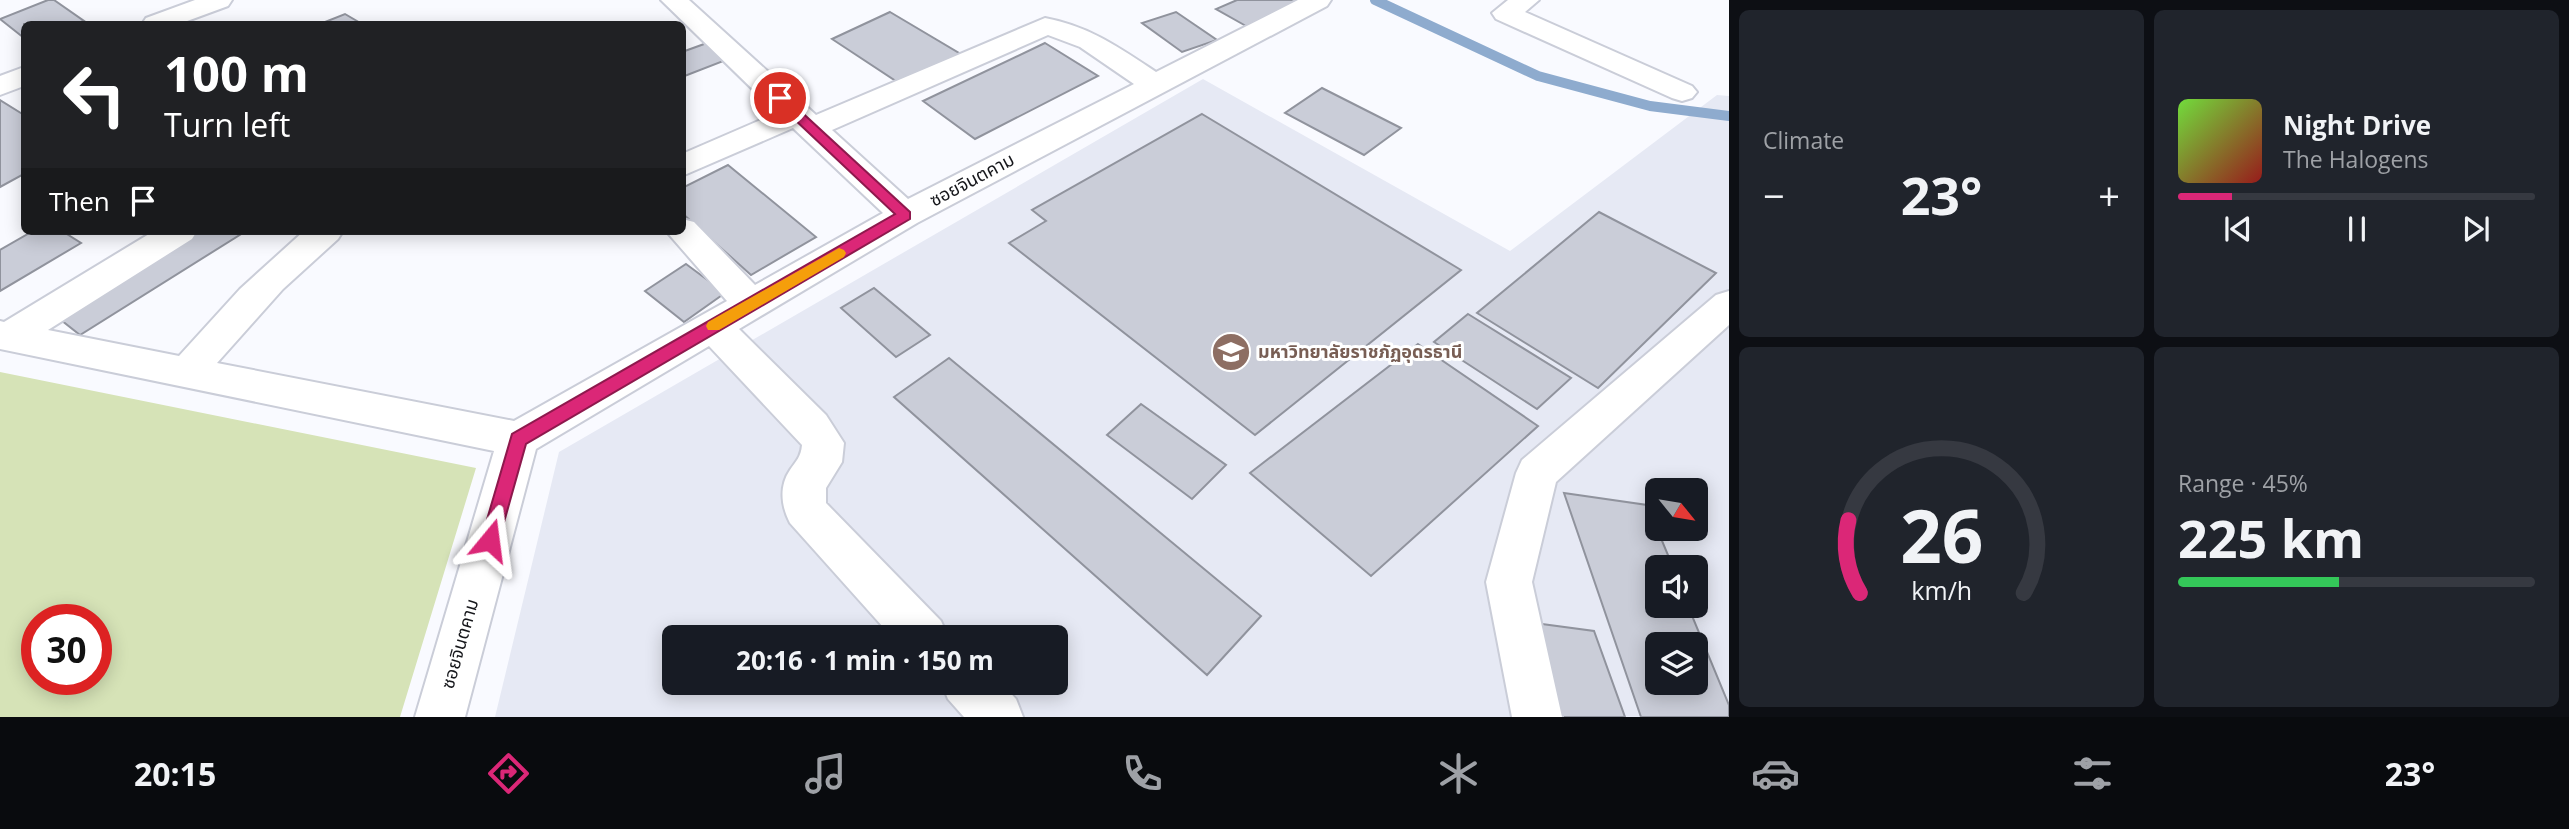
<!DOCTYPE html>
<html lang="en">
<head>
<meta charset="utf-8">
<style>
	:root { --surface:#171b24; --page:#20242c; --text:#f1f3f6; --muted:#9ea1a6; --line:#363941; --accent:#db2777 }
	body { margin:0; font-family:"Open Sans","Noto Sans Thai",sans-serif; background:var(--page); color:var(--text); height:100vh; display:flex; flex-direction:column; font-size:26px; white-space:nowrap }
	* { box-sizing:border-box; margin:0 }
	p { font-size:23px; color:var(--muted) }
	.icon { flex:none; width:38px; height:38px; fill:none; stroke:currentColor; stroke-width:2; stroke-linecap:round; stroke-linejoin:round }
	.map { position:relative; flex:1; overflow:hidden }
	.sheet { display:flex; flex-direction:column; gap:10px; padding:10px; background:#0d0f14; width:840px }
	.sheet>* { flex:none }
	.top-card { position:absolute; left:21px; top:21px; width:665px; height:214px; border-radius:10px; box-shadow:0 4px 18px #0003; background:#202124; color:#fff; overflow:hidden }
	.needle { width:46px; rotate:120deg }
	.tools { position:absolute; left:1645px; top:478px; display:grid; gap:14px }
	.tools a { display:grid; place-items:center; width:63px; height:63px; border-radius:10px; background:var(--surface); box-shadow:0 4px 18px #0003; font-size:35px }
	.speed { position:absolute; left:21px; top:604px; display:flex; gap:14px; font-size:35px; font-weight:700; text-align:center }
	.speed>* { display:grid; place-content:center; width:91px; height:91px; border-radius:50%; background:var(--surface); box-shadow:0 4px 18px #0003; line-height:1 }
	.speed .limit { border:10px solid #d22; background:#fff; color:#111 }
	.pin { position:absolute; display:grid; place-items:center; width:60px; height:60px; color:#fff; margin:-30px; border:4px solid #fff; border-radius:50%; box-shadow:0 2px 7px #0007 }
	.me { position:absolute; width:77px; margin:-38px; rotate:16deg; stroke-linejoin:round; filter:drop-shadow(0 0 5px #0008) }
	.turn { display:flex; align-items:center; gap:24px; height:147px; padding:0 28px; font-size:32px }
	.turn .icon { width:91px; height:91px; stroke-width:2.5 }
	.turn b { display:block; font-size:49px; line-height:60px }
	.then { display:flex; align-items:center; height:66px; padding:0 28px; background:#0003; gap:14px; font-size:26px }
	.big { font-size:52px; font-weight:700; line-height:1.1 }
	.sheet .tile { flex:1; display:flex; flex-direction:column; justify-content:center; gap:10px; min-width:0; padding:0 24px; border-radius:10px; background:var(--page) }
	.sheet .dial { align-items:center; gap:0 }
	.dial svg { height:182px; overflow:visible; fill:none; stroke:var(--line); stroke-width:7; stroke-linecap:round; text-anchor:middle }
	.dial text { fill:var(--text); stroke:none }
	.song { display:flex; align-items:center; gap:21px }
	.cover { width:84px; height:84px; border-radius:10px; background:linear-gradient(135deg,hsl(100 70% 55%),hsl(0 70% 35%)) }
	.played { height:7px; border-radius:4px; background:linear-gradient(90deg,var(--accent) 15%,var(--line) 15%) }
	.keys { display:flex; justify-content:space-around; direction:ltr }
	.heat { display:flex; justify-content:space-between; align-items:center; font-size:38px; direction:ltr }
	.charge { height:10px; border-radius:5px; background:linear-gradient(90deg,#34c759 45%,var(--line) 0) }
	.sheet .tiles { flex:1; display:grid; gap:10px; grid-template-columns:repeat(2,1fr) }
	.trip { position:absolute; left:662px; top:625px; width:406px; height:70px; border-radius:10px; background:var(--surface); box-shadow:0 4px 18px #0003; font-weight:700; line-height:70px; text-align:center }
	.tabs { display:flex; height:112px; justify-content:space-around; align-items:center; background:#090b0e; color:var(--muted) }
	.tabs .icon { width:49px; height:49px }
	.tabs .on { color:var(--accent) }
	.tabs b { font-size:32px; color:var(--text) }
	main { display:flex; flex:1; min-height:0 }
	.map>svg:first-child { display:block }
	.built { fill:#e6e9f4; fill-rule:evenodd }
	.green { fill:#d6e3b7; fill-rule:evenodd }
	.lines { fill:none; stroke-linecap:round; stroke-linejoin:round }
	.stream { stroke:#8eabce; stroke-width:10 }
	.building { fill:#cacdd8; stroke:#90939d; stroke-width:2; fill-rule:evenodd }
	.minor-casing { stroke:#cacdd8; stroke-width:4 }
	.minor { fill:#fff; fill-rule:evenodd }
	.route { fill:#db2777; stroke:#8e194d; stroke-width:2 }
	.slow { fill:#f59e0b }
	.labels { text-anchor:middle; stroke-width:6; stroke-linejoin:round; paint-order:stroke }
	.street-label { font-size:18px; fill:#16171b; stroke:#fff }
	.education-label { font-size:18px; font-weight:bold; fill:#785e54; stroke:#fff; text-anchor:start }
</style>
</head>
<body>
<main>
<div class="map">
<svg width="1729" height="717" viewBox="0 0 1729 717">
	<rect width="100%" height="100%" fill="#f9faff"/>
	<path class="built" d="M1203 79 1510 251 1717 95 1729 96V717H495L559 452ZM1657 490H1696V528H1657ZM1657 567H1696V606H1657ZM674 637H1055V682H674ZM1657 644H1696V682H1657Z"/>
	<path class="green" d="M0 372 476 468 400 717H0ZM37 620H96V679H37Z"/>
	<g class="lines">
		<path class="stream" d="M1375 0 1538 76 1650 106 1729 116"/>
	</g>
	<path class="building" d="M48 0H54L84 21 74 24H24V38L0 19Z
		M1237 0H1302L1246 26 1216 9Z
		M890 12 964 56 905 87 832 39Z
		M1176 12 1217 40 1182 52 1142 23Z
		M345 14 362 24H320Z
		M707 43 726 60 682 77V52Z
		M1045 43 1098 76 975 139 923 101Z
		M1322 88 1401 128 1364 155 1285 113Z
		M0 100 24 115V174L0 187Z
		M1202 114 1461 270 1255 435 1009 243 1046 221 1032 210Z
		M728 165 816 237 751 275 682 213V188Z
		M1599 212 1716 273 1598 388 1477 313Z
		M33 231H62L81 243 0 291V250Z
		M196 231H246L80 335 56 316Z
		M686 264 725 293 684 322 645 291Z
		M874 288 930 335 896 357 841 308Z
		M1468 314 1571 378 1537 409 1434 342Z
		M1418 344 1538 426 1371 576 1250 473Z
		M949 358 1261 616 1207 675 894 397Z
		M1141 404 1226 465 1192 499 1107 435Z
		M1564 493 1647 505 1673 567H1657V606H1688L1729 705V717H1641ZM1657 644H1696V682H1657Z
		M1527 622 1594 631 1625 717H1556Z"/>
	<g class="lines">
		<g class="minor-casing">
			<path id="minor" d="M195 0H232L228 6 179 24H142L146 18Z
				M661 0H689L816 115 1045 18C1089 26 1120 48 1156 72L1298 0H1331L1327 6 917 223 739 329 826 415 844 443 842 462 826 488V503L941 621 948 637H892L790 523C781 506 779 486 790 470 796 461 801 457 802 445L709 346 536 449 465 717H415L494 451 0 349V321L4 322 154 231H197L192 239 48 330 179 356 240 289 304 231H343L338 239 283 289 217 363 514 421 727 301 666 231H682V219L694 222 755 285 883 213 793 128 682 176V154L777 113ZM1048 35 1080 47 1134 84 908 199 832 130Z
				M1508 0H1539L1525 12 1692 86 1697 92 1692 98 1682 101 1672 98 1496 19 1492 13Z
				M24 67V86L0 95V76Z
				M1729 291V325L1556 482 1532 582 1562 717H1512L1486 582 1516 473 1522 460 1716 295Z
				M941 682H1000L1016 699 1023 717H964L948 699Z"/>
		</g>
		<use href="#minor" class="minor"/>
	</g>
	<path class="route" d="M780 95 784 96 910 212V219L526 444 499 540 496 546 490 549 483 546 481 540 512 434 895 214 775 101V96Z"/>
	<path class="slow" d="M839 248 844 250 846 253 844 257 719 330H708L706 326 708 322Z"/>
	<defs>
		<g id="university-disc" transform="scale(2.0125)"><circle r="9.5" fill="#8d6e63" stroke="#fff"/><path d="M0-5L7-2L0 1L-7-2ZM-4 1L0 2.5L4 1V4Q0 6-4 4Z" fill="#fff"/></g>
	</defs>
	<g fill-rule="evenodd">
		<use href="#university-disc" x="1231" y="352"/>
	</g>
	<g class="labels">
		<g class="street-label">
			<text transform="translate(972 180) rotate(-28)" y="6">ซอยจินตคาม</text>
			<text transform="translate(460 644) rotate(-74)" y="6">ซอยจินตคาม</text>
		</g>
		<g class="education-label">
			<text x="1258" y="358">มหาวิทยาลัยราชภัฏอุดรธานี</text>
		</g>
	</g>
</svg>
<div class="tools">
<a><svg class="needle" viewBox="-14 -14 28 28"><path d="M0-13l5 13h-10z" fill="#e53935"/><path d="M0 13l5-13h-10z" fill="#9ea1a6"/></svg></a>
<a><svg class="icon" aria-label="sound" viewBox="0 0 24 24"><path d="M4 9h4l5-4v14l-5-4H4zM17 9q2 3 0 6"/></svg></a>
<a><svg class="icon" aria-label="layers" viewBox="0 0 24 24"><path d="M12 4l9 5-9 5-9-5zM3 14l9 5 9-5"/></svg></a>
</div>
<div class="speed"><div class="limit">30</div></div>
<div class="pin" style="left:780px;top:98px;background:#d93025"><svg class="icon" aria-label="arrive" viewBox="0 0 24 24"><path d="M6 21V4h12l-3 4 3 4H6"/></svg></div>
<svg class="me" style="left:490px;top:540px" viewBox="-20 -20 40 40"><path d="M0-17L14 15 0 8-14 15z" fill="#db2777" stroke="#fff" stroke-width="4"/></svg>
<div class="trip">20:16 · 1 min · 150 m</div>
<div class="top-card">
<div class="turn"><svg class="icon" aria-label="left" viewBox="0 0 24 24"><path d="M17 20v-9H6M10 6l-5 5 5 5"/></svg><div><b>100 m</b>Turn left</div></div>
<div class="then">Then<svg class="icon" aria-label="arrive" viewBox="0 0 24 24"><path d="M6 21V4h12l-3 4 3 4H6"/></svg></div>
</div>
</div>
<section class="sheet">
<div class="tiles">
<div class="tile"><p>Climate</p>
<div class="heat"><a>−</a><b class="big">23°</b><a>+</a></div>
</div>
<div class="tile">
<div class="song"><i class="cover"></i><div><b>Night Drive</b><p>The Halogens</p></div></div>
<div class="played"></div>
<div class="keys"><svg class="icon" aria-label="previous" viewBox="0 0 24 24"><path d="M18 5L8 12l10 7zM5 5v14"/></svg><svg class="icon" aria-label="pause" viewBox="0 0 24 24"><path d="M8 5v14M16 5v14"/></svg><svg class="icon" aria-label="next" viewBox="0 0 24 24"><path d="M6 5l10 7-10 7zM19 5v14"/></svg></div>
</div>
<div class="tile dial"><svg viewBox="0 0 100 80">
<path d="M14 69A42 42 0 1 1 86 69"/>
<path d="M14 69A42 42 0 0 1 9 37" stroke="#db2777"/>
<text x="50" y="56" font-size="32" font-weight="700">26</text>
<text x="50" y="72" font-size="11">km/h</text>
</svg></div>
<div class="tile"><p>Range · 45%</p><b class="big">225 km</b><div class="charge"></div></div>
</div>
</section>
</main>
<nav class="tabs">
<b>20:15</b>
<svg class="icon on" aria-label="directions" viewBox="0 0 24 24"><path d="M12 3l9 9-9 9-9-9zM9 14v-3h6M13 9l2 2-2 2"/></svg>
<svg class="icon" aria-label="music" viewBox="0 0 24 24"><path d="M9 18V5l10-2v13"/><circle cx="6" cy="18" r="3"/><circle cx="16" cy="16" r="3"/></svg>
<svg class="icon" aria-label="phone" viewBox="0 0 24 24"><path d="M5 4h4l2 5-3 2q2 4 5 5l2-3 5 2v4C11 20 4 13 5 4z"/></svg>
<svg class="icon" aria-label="climate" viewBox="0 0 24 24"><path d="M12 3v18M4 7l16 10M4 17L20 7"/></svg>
<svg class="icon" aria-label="car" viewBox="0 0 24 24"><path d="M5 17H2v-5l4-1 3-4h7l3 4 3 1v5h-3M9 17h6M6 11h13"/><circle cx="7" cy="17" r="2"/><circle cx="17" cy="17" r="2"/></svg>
<svg class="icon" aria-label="filters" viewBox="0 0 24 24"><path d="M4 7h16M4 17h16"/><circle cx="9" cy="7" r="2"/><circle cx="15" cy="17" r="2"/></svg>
<b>23°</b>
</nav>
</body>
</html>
